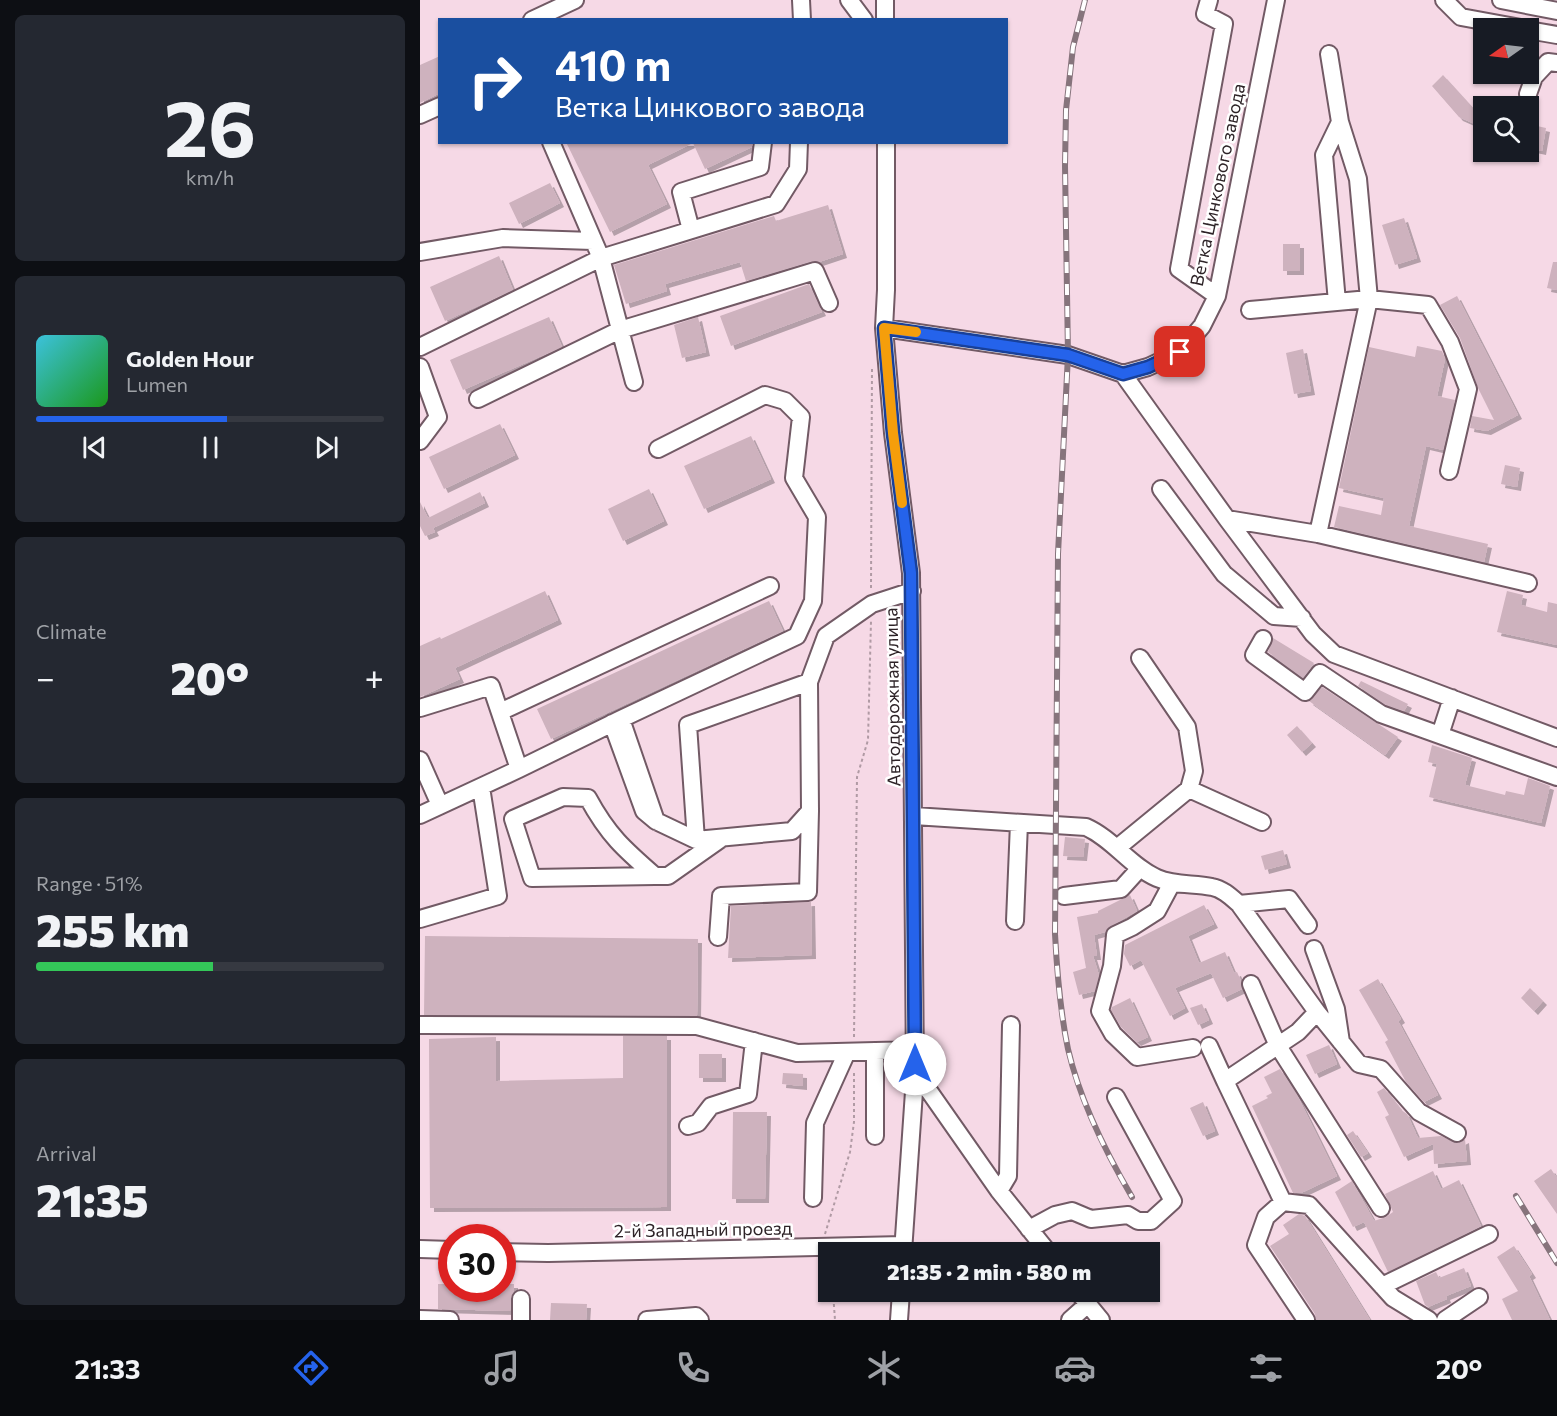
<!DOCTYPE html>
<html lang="en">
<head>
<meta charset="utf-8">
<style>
	:root { --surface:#171b24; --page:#242831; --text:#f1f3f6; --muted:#9ea1a6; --line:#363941; --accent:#2563eb }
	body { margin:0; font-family:Commissioner,sans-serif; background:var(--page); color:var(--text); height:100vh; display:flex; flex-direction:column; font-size:22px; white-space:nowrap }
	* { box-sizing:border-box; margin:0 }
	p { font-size:20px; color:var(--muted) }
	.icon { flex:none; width:33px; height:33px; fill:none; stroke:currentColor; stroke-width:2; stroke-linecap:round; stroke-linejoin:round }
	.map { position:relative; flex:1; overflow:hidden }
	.panel { display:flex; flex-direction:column; gap:15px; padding:15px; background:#0d0f14; width:420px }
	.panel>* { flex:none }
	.guide { position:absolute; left:18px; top:18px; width:570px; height:126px; border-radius:0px; box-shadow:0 2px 4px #0004; background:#1a4fa0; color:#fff; overflow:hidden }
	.needle { width:39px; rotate:256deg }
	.fabs { position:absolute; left:1053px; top:18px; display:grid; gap:12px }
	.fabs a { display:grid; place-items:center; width:66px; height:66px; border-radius:0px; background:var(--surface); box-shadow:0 2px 4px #0004; font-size:30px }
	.speed { position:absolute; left:18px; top:1224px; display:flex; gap:12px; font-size:30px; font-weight:700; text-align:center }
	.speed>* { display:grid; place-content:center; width:78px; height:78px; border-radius:50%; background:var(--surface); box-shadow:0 2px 4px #0004; line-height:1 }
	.speed .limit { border:9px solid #d22; background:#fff; color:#111 }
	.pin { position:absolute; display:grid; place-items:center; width:51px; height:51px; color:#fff; margin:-26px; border-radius:12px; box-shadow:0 3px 9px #0006 }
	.me { position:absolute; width:66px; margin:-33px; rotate:0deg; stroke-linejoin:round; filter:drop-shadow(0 0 4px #0008) }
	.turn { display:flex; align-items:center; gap:21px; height:126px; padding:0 18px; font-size:27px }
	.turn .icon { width:78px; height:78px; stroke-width:2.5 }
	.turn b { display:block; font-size:42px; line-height:51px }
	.big { font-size:45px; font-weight:800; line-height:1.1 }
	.panel .card { flex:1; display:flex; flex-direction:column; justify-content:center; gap:9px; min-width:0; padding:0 21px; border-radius:9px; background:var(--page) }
	.panel .dial { align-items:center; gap:0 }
	.dial b { font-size:78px; line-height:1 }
	.song { display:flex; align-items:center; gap:18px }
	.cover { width:72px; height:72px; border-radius:9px; background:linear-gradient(135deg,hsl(190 70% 55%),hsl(120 70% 35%)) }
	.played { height:6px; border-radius:3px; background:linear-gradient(90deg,var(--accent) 55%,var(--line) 55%) }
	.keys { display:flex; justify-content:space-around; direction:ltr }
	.heat { display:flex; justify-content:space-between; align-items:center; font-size:33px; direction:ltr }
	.charge { height:9px; border-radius:4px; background:linear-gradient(90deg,#34c759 51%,var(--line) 0) }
	.trip { position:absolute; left:398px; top:1242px; width:342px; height:60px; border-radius:0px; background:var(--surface); box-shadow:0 2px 4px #0004; font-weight:800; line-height:60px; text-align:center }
	.menu { display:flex; height:96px; justify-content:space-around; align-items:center; background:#090b0e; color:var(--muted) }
	.menu .icon { width:42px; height:42px }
	.menu .selected { color:var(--accent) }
	.menu b { font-size:27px; color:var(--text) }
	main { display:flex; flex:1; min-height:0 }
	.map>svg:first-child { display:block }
	.building { fill:#ceb2be; filter:url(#shadow) }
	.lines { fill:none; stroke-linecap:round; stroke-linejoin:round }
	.minor-casing { stroke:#725a65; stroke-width:20 }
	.path { stroke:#b09aa4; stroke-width:2; stroke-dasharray:3 3; stroke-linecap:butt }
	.minor { stroke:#fff; stroke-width:16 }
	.rail-casing { stroke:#86747c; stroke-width:6 }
	.rail { stroke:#fff; stroke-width:4; stroke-dasharray:11; stroke-linecap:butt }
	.route-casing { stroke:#184099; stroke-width:15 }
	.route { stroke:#2563eb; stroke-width:10 }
	.slow { stroke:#f59e0b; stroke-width:10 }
	.labels { text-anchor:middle; stroke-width:5; stroke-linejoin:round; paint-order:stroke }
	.street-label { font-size:18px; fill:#2d2327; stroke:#fff }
</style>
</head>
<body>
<main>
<section class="panel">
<div class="card dial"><b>26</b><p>km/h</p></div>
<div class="card">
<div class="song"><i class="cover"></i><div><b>Golden Hour</b><p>Lumen</p></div></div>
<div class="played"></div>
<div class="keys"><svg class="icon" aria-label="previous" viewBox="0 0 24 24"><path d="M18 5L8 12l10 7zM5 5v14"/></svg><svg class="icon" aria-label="pause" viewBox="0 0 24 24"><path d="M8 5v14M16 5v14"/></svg><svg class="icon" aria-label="next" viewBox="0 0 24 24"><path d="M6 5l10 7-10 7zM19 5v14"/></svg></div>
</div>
<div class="card"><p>Climate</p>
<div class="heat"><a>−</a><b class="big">20°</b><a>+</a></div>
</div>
<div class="card"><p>Range · 51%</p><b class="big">255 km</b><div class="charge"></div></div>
<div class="card"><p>Arrival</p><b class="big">21:35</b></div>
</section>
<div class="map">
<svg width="1137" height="1320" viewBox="0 0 1137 1320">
	<defs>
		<filter id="shadow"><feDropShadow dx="4" dy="4" stdDeviation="0" flood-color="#0004"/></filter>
	</defs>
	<rect width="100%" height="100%" fill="#f6d9e6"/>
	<path class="building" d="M20 56V93L0 103V65Z
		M1023 75 1064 120V128L1039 117 1012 86Z
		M1108 124 1126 128 1122 151 1108 148Z
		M146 142H332V147L285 169 273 143 228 165 247 204 190 232Z
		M130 183 140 203 99 224 89 203Z
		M408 205 423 254 399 262 392 261 326 281 320 262 245 284 247 291 206 304 194 265 354 216 356 221Z
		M984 218 997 258 975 265 962 225Z
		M863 244H880V271H863Z
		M79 256 93 290 25 321 10 287Z
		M1133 262H1137V290L1127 288Z
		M389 284 402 312 311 346 300 316Z
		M1037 296 1098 415 1067 431 1050 428 1052 416 1074 420 1058 388 1040 338 1020 305Z
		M129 317 142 347 43 390 30 360Z
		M278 317 286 352 262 358 254 325Z
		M997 346 1022 351 1025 359 1017 396 1035 400 1023 450 1006 446 989 526 1068 544 1064 562 914 527 919 506 961 515 964 498 919 488 949 347 995 357Z
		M883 349 891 391 874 394 866 353Z
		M80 424 95 455 24 489 9 457Z
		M331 436 351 479 284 509 264 466Z
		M1085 465 1100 468 1097 487 1081 484Z
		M229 489 244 521 203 541 188 509Z
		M60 492 65 503 13 528 15 532 5 536 0 526V502L8 518Z
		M125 591 138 620 35 668 40 679 0 697V646L20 637 21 639Z
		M1087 591 1103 595 1101 605 1127 612 1128 602 1137 604V645L1077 632Z
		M349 601 363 631 131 739 117 709Z
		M853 638 894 663 883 678 848 652Z
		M941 681 988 704 984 711 966 705 938 686Z
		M902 687 978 737 965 755 889 701Z
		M877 726 892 743 882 752 867 735Z
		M1012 745 1052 758 1045 785 1085 795 1086 791 1104 795 1108 778 1130 786 1121 823 1009 797 1017 764 1008 762Z
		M645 837 665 839 663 857 643 856Z
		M863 850 867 864 845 870 841 856Z
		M710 895 717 911 691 926 685 932 674 935 677 956H673L679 975 675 991 659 995 653 972 666 968 657 917 678 913V911Z
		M391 902 392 955 308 958 311 906Z
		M784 905 794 924 768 936 779 963 805 952 814 973 817 972 821 981 822 989 803 998 791 973 755 988 765 1008 750 1016 721 960 710 966 704 954 705 945Z
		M5 936 278 939 277 1016 4 1015Z
		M958 979 981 1019 978 1021 1018 1095 1004 1102 986 1082 965 1042 968 1040 939 990Z
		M1110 988 1123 1001 1114 1011 1101 998Z
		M710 998 728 1037 717 1042 701 1027 691 1010 692 1007Z
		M782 1004 789 1020 778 1025 770 1008Z
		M203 1036H247V1207L10 1208 9 1039 76 1037V1081L203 1078Z
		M909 1045 917 1064 895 1074 886 1055Z
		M279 1054H302V1078H279Z
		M860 1069 876 1093 917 1176 881 1193H873L832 1106 848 1098 846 1096 852 1093 844 1077Z
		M363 1073 383 1074V1086L362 1084Z
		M964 1088 981 1110 987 1114 998 1138 1021 1136 1037 1143 1045 1139 1047 1161 1014 1164 1013 1144 984 1157 965 1117 969 1115 957 1092Z
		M783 1102 795 1131 783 1136 770 1108Z
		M313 1112H347L345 1199H312Z
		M933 1131 948 1153 941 1157 927 1135Z
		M1131 1169 1137 1178V1214L1114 1181Z
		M1013 1171 1021 1189 1039 1180 1061 1226 968 1272 944 1222 933 1227 915 1192 932 1181 954 1221 966 1217 973 1212 965 1194Z
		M879 1214 885 1216 950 1320H896L895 1314 850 1246 869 1234 863 1225Z
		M1094 1246 1112 1274 1109 1276 1130 1320H1092L1082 1299 1098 1291 1077 1257Z
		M1044 1268 1051 1286 1026 1296 1027 1299 1008 1307 1005 1305 996 1281 1016 1272 1019 1278Z
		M18 1284H32V1288H82V1284H94V1291L91 1298 90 1311 18 1309Z
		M131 1303 167 1304 166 1320H130Z"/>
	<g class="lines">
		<g class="minor-casing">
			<path id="minor" d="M381 0 382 20
				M429 0 444 20
				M465 0V20
				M789 0 785 14 804 24 759 269 797 296
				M1024 0 1041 17 1101 28
				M1081 0 1137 11
				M112 20 155 0
				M1108 30 1137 35
				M909 54 920 122 904 155 917 302
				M1108 94 1114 77 1128 62 1137 63
				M0 115 20 106
				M131 142 181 258 214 382
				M466 142V290L464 328 473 433 491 573 495 1077 483 1252
				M271 230 261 192 340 167 343 142
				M0 252 83 238 173 241
				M830 310 949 299 1008 305 1030 342 1048 389 1029 471
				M464 328 648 355 703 374 728 367 760 352 782 326 797 296 856 0
				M0 347 181 258 356 204 378 169 379 142
				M0 367 18 417 0 441
				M703 374 807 519 893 634 914 654 1137 738
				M58 399 200 330 395 271 409 303
				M741 489 804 574 854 616 882 618
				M807 519 898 534 1108 583
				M898 534 949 299 938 179 920 122
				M843 639 834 655 885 692 900 673 961 714 1137 777
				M0 708 71 686 99 769
				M80 712 350 586
				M192 723 224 811 236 821 201 719
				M1020 735 1032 698
				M0 760 20 805
				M769 789 842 822
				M0 815 99 769 201 719 377 636 393 601 397 517 374 478 381 417 365 401 345 395 238 449
				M494 816 666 827C693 839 710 866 737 878 755 886 774 883 792 887 803 889 811 897 819 904L897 1012 878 1032 805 1081 789 1046
				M236 821 276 840 372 831 390 811 389 682 406 636 452 604 492 591
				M276 840 268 725 389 682
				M697 848 769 789 774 771 767 727 720 658
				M235 876C204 849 188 835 168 798L143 797 93 819 112 878 235 876H248L302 838
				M752 883 737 911 712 927 695 935 692 966 680 1011 693 1034 717 1057 773 1048
				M644 896 701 889 720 868
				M819 904 869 899 888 925
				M0 919 78 896 61 787
				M595 921 599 823
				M298 937 301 896 388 892 390 811
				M894 949 916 1009 921 1042
				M831 984 858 1046 961 1208
				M897 1012 939 1064 961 1069 999 1112 1037 1133
				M0 1025 277 1026 377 1053 495 1050
				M455 1051V1136
				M495 1077 509 1091 579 1191 628 1252
				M805 1081 863 1202 889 1205 973 1298 1009 1320
				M268 1126 278 1123 291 1106 328 1094 334 1041
				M579 1191 588 1176 591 1025
				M393 1198 395 1123 427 1052
				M863 1202 846 1217 836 1245 886 1320
				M609 1229 635 1215 652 1211 671 1219 708 1215 718 1221H731L753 1201 696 1097
				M0 1249 32 1250
				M82 1252 128 1253 483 1245
				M962 1286 1069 1234
				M658 1292 681 1320
				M0 1319 30 1320
				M101 1320V1299
				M227 1320 276 1316 280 1320
				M479 1320 481 1292
				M650 1320 668 1304
				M1025 1320 1059 1297"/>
		</g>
		<path class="path" d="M451 588 452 366
			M434 1037 437 777 448 740 451 621
			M405 1234 430 1152 434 1122V1072
			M413 1292 415 1320"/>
		<use href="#minor" class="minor"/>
		<g class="rail-casing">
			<path id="rail" d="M665 0 653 47 646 110 645 166 648 355 638 554 635 934C637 972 640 1011 648 1049 660 1101 685 1151 712 1197
				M1096 1196 1137 1263"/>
		</g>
		<use href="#rail" class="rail"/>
	</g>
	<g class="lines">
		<g class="route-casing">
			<path id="route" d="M495 1064 491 573 473 433 464 328 648 355 703 374 728 367 760 352"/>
		</g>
		<use href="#route" class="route"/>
		<path class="slow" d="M482 503 473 433 464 328 496 332"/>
	</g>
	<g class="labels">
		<g class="street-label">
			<text transform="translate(798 185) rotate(-78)" y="6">Ветка Цинкового завода</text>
			<text transform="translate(473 697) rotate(-91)" y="6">Автодорожная улица</text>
			<text transform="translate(283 1230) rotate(-1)" y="6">2-й Западный проезд</text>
		</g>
	</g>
</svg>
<div class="fabs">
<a><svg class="needle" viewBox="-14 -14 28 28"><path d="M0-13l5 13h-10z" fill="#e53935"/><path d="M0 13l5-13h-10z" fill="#9ea1a6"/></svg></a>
<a><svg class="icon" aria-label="search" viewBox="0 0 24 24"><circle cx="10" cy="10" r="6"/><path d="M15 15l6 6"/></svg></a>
</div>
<div class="speed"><div class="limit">30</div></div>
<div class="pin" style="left:760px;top:352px;background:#d93025"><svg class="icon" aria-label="arrive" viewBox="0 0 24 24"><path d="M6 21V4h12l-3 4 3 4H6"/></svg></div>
<svg class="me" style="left:495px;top:1064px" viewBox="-20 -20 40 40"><circle r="19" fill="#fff"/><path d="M0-13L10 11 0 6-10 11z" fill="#2563eb"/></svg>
<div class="trip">21:35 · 2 min · 580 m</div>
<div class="guide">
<div class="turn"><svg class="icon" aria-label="right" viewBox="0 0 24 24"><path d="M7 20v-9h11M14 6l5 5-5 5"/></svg><div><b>410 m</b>Ветка Цинкового завода</div></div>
</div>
</div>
</main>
<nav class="menu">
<b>21:33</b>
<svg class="icon selected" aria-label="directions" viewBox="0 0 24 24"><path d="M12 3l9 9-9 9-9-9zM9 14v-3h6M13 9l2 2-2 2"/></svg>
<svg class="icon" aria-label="music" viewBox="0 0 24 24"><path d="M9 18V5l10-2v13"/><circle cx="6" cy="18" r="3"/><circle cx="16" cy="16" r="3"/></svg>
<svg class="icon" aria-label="phone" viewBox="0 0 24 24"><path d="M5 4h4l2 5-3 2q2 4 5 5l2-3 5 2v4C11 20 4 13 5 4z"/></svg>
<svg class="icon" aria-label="climate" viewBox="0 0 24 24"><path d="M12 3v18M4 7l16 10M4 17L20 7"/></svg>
<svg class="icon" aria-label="car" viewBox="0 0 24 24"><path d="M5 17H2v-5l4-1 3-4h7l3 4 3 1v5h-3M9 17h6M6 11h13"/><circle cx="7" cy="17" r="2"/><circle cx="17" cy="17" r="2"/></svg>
<svg class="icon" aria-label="filters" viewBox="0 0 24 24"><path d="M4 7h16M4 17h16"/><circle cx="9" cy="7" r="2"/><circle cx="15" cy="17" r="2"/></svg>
<b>20°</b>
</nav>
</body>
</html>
